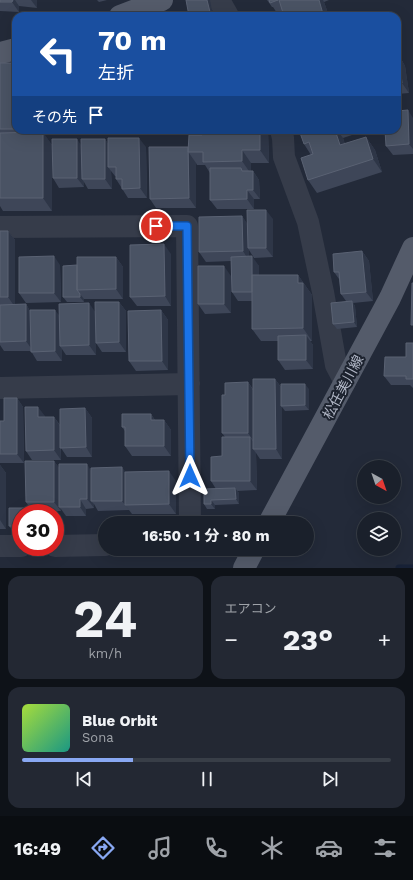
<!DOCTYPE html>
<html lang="ja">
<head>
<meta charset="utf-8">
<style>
	:root { --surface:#1a202b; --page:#232833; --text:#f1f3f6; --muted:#9fa3a9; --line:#383e47; --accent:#89a8f3 }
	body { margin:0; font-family:"Work Sans","Noto Sans JP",sans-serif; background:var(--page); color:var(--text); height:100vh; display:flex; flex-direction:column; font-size:15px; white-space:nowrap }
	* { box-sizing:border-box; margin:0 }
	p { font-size:13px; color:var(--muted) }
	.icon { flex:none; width:22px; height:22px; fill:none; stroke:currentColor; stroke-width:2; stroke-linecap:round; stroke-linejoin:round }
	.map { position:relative; height:568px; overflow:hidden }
	.sheet { display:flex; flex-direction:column; gap:8px; padding:8px; background:#0e1218; flex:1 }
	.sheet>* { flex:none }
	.hud { position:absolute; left:12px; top:12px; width:389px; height:122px; border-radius:12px; box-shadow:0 4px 16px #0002,0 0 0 1px var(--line); background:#1a4fa0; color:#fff; overflow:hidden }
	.needle { width:26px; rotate:140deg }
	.fabs { position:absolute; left:357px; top:460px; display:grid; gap:8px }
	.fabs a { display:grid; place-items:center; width:44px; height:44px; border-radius:50%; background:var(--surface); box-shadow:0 4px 16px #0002,0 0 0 1px var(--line); font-size:20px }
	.speed { position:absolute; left:12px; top:504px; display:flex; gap:8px; font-size:20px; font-weight:700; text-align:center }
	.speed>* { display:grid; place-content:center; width:52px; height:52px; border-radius:50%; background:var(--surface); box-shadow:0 4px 16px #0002,0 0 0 1px var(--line); line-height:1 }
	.speed .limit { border:6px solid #d22; background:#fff; color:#111 }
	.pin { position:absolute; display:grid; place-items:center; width:34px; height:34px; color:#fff; margin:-17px; border:2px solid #fff; border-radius:50%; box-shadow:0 1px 4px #0007 }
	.me { position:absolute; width:44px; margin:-22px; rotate:0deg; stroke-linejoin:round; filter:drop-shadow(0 0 3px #0008) }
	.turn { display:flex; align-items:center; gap:14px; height:84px; padding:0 20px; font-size:18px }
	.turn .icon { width:52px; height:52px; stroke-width:2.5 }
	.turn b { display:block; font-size:28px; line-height:34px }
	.then { display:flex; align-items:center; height:38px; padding:0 20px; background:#0003; gap:8px; font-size:15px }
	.big { font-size:30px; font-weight:700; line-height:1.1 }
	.sheet .widget { flex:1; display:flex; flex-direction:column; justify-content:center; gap:6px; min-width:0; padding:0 14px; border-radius:12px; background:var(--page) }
	.sheet .dial { align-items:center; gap:0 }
	.dial b { font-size:52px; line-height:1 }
	.song { display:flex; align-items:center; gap:12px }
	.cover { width:48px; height:48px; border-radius:6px; background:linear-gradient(135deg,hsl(80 70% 55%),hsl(170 70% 35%)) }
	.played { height:4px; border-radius:2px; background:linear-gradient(90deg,var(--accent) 30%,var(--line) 30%) }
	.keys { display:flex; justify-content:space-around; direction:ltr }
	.heat { display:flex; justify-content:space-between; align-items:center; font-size:22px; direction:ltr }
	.sheet .tiles { flex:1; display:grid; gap:8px; grid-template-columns:1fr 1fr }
	.widget:last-child { grid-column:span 2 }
	.trip { position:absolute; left:98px; top:516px; width:216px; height:40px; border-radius:20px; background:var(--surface); box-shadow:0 4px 16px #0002,0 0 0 1px var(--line); font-weight:700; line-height:40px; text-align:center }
	.tab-bar { display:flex; height:64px; justify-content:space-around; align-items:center; background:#0a0d11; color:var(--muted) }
	.tab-bar .icon { width:28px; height:28px }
	.tab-bar .selected { color:var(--accent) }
	.tab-bar b { font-size:18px; color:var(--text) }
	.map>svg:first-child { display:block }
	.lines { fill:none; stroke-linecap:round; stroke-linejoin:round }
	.stream { stroke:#172136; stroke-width:7 }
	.minor { stroke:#363c4a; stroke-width:22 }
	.major { stroke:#545b6a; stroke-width:22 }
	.wall { fill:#3e4658 }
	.shaded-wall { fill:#2e3647 }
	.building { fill:#4a5364; stroke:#5a6273 }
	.route-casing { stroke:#114b97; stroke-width:10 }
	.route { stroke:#1a73e8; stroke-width:7 }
	.labels { text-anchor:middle; stroke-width:4; stroke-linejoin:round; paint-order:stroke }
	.street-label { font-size:14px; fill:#b1b7c6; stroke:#1c222e }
</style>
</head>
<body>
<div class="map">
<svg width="413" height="568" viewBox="0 0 413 568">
	<rect width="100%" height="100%" fill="#232a39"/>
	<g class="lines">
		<path class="stream" d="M399 568H413"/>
		<path class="minor" d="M219 0 228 16
			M281 130 283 138 284 157 308 222 323 292 336 365 345 382
			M0 227 187 226 190 523
			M0 388 189 384
			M0 546H21
			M55 546 105 545"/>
		<path class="major" d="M120 16 162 0
			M0 53 16 49
			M269 523 390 298 413 248
			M244 568 254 549"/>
	</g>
	<path class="wall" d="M0 0H37V8L19 6V12L0 11Z
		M97 0H107L99 2Z
		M267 0H329L324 2 329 16H284V14L279 16 273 7H272Z
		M397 38 400 57 405 66 409 93 397 94Z
		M0 63H16V130H42V132L52 145V211H3L0 206Z
		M413 118V154L393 155 386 146Z
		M268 130 269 163H251V171H253L259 180 260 199H254V209H217L210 200V173L205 165H197L196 163V208H156L150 199 188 147 202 135Z
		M299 130H357L358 133 343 138 345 144 366 137 375 150 382 172 317 193 308 180 311 155 304 144Z
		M105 139 108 144 146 147 147 198H128L116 179V176H115L111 171 112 189H88L84 182V187L59 188 53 178 81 146Z
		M242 216 247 224 273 219V257L254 258 249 250V256L259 266V275H298L312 295V341H310L313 345V369L285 370 278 360V341H261L252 329V301H238L232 292 231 261 206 262 199 252Z
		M0 231H8L15 240V304H26L30 311 60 316 96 313 119 302 126 311V352H102L96 343V355H66L62 349V361H37L31 351H4L0 345Z
		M362 251 369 261 373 301 353 303 355 306 357 327 337 329 333 324 346 301 341 294 339 279 334 272Z
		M171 254V306H137L130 297Z
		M116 257 123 267V299H84V302H67L63 297 77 265Z
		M60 265 61 302 26 303 19 293Z
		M231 276V313L205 314 198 304Z
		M161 310 168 320V370L136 371 129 361Z
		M413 343V388L410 385H391L384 376 406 357Z
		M275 379 281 387 309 389V410L285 411 282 407V459H260L256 453 257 490 237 491 239 493V504L215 505V509H207L204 504 216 489 211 481 222 456 225 437 222 433 248 382 253 389Z
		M17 398 23 407 24 463H0V421H4Z
		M85 408 92 418V457H67L61 448V460H32L26 451 45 416V417H54L60 425Z
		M151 414 155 420H164L171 430V456H132L125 446V431L122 427Z
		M54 461 59 468 91 471 125 472 176 481V514H132L129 510 98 511 94 504V508L86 509V516H66L61 509V511H32L26 502Z
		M0 465 6 473V529H0Z
		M9 508H27L31 513H21V531H13L9 526Z"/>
	<path class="shaded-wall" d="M13 0H15L19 6V12L12 2Z
		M31 0H37V8Z
		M207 0H210L213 16H211Z
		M319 0H323L324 2 329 16H325L323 14Z
		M397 38 400 57 405 66 409 93 402 83 399 58 397 56Z
		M408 110 413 118V149L409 144Z
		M34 130H42L43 142Z
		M260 130H268L269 163 260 150Z
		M335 130H337L343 138 349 158 340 145Z
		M43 132 52 145V211L43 198Z
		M366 137 375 150 382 172 373 159Z
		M139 138 146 147 147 198 140 188Z
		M77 139 83 148 82 179 84 182V187L77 178Z
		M105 139 111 149 108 167 111 171 112 189 105 179Z
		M242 150 251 163V174L242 161Z
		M189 153 196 163V208L189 198Z
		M253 171 259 180 260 199 253 190Z
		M247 190 254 199V209L247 199Z
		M266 210 273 219V257L266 248Z
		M242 216 249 226 248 248 249 250V261L243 251Z
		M8 231 15 240V307L8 297Z
		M164 244 171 254V306L165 296Z
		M362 251 369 261 373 301 366 292Z
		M54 256 60 265 61 302 54 293Z
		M252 256 259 266V301L253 292Z
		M116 257 123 267V299L116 289Z
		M224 266 231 276V313L224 304Z
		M298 275 312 295V341L303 328 298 283Z
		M80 294 84 299V302L80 297Z
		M352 301 355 306 357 327 354 322Z
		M119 302 126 311V352L119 342Z
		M89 303 96 313V355L89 345Z
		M26 304 32 314 33 351 26 341Z
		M55 310 62 319 60 346 62 349V361L55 351Z
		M161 310 168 320V370L162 361Z
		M306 335 313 345V369L306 360Z
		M275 379 282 389 281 406 282 407V459L276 449Z
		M248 382 254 392 255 443 248 433Z
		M305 384 309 389V410L305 405Z
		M17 398 23 407 24 463 17 454Z
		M38 407 45 416V427L38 417Z
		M85 408 92 418V457L86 447Z
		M151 414 157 424 151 420Z
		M54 417 60 426 61 460 54 450Z
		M164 420 171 430V456L164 446Z
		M250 437 256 446 253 449 256 453 257 490 250 481Z
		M54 461 61 470 59 507 61 509V511L54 502Z
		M87 464 93 474 91 501 94 504V508L87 499Z
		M0 465 6 473V529L0 520Z
		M122 467 129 477 125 505 129 510 122 501Z
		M169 471 176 481V514L169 504Z
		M235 488 239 493V504L236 499Z
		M80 499 86 509V516L80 507Z
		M211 500 215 505V509L211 504Z
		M27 508 31 513H27Z"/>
	<path class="building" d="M0 0H13L12 2H0Z
		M186 0H207L211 16H189Z
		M269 0H278L270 3Z
		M279 0H319L323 14 317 16H284Z
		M397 56H399L402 83 397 84Z
		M0 63H16V129H0Z
		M408 110 409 144 386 146 385 130H397V111Z
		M202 130H260V150H242V161L203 162V152H188L189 135H202Z
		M299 130H335L340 145 366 137 373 159 308 180 301 158 313 154 309 142 304 144Z
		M43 132V198H0V133Z
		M108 138H139L140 188 122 189V179H116V167H108Z
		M52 139H77V178H53Z
		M81 139H105V179H82Z
		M149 147H188L189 198 150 199Z
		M210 168H241L242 171H253V190H247V199L210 200Z
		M247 210H266V248H248Z
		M242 216 243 251 199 252V217Z
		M0 231H8V297H0Z
		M164 244 165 296 130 297V245Z
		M362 251 366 292 341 294 339 272H334L333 254Z
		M54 256V293H19V257Z
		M252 256V292H232L231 257Z
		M77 257H116V289L77 290Z
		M77 265V290L80 294V297H63V266Z
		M198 266H224V304H198Z
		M252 275H298V283H303V328L252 329Z
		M412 283H413V325H411Z
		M352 301 354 322 333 324 331 303Z
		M95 302H119V342L96 343Z
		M89 303V345L60 346 59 304Z
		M26 304V341L0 342V305Z
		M30 310H55V351L31 352Z
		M161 310 162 361H129L128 311Z
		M306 335V360H278V336Z
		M406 343H413V379H406V376H384L385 357H406Z
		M253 379H275L276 449H253Z
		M248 382V433H222V395H225V383Z
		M281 384H305V405L281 406Z
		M4 398H17V454H0V421H4Z
		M25 407H38V417H54V450L26 451Z
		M85 408 86 447 60 448V409Z
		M122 414H151V420H164V446H125V427H122Z
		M222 437H250V481H211V457L222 456Z
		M25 461H54V502H26Z
		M59 464H87V499H80V507H59Z
		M122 467V501H91V468Z
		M169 471V504L125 505V472Z
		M235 488 236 499 211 500V504H204V489Z
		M9 508H27V513H21V526H9Z"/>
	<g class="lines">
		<g class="route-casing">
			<path id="route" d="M156 226H187L190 476"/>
		</g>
		<use href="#route" class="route"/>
	</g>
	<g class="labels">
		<g class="street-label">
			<text transform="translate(343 387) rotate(-62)" y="5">松任美川線</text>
		</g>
	</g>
</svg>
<div class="fabs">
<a><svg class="needle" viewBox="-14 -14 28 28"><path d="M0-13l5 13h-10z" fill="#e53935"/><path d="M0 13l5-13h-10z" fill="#9fa3a9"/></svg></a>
<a><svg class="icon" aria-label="layers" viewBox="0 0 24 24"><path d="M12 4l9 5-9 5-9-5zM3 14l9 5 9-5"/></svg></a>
</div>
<div class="speed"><div class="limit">30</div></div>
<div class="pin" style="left:156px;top:226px;background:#d93025"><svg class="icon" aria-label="arrive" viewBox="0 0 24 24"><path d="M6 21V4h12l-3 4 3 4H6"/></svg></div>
<svg class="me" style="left:190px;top:476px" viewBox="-20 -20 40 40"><path d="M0-17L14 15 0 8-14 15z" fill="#1a73e8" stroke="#fff" stroke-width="4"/></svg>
<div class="trip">16:50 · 1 分 · 80 m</div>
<div class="hud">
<div class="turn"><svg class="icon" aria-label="left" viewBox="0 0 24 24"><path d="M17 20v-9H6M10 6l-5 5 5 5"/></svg><div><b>70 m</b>左折</div></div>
<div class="then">その先<svg class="icon" aria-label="arrive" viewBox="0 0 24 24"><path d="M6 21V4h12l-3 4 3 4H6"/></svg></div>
</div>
</div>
<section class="sheet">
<div class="tiles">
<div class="widget dial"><b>24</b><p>km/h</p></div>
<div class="widget"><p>エアコン</p>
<div class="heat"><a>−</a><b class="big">23°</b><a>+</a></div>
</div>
<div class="widget">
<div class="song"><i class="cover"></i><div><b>Blue Orbit</b><p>Sona</p></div></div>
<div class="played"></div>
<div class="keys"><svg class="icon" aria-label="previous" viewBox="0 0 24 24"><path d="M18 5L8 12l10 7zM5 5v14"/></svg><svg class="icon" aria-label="pause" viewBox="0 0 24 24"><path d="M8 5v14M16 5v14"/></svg><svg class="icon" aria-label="next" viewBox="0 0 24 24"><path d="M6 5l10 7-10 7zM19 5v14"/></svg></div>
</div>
</div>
</section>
<nav class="tab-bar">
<b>16:49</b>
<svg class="icon selected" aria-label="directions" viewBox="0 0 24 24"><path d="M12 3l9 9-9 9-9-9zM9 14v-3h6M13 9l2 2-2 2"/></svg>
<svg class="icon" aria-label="music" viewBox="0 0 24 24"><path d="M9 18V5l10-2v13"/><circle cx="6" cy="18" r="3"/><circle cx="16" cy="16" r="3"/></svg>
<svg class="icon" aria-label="phone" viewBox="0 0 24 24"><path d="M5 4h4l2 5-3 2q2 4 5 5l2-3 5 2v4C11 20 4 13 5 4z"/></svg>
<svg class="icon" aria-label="climate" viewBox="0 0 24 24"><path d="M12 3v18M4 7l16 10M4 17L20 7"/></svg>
<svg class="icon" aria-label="car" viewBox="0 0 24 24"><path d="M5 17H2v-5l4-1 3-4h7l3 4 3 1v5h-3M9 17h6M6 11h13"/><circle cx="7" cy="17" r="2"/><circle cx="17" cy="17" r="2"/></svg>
<svg class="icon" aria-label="filters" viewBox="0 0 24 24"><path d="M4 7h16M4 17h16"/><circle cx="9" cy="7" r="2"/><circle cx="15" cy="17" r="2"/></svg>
</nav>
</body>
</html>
